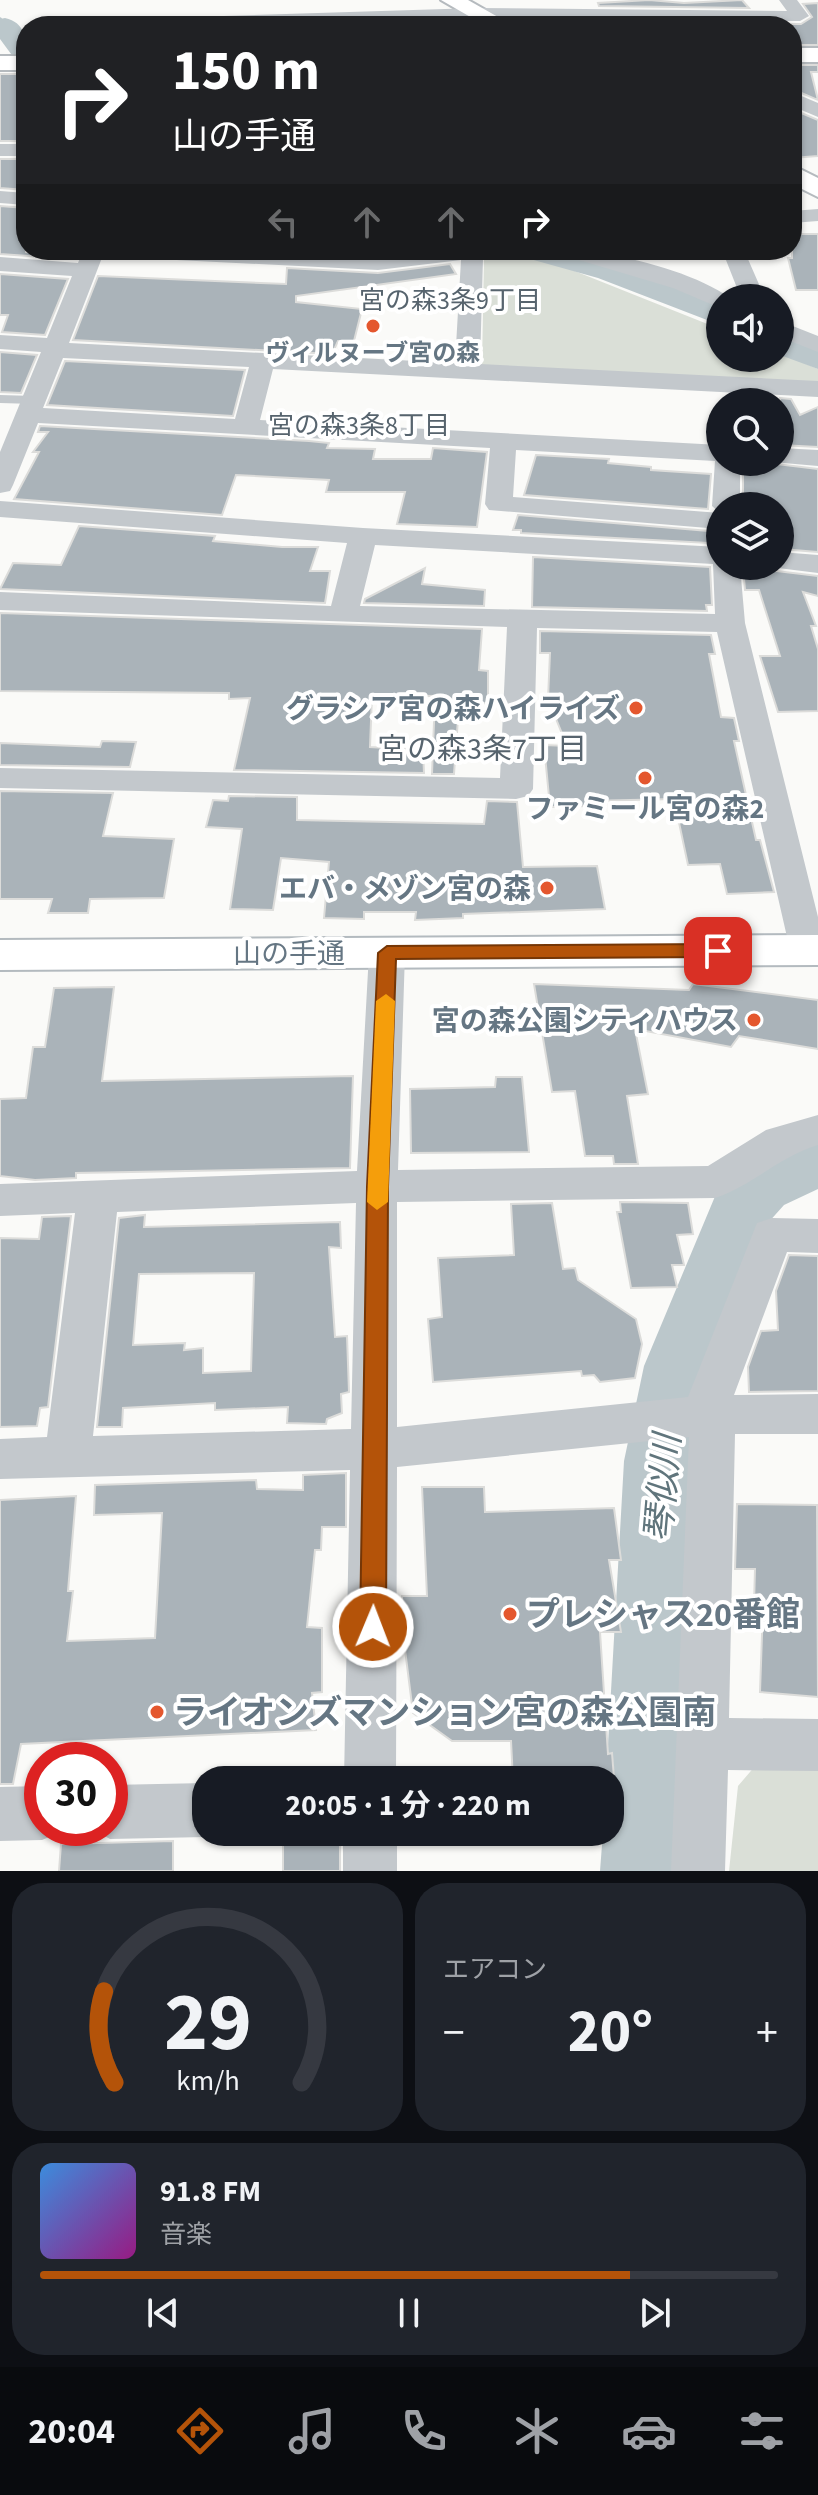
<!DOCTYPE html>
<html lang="ja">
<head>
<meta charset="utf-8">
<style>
	:root { --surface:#171b24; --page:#20242c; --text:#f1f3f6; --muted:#9ea1a6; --line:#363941; --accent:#b45309 }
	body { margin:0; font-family:"Source Sans 3","Noto Sans JP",sans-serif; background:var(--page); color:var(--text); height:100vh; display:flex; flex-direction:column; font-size:30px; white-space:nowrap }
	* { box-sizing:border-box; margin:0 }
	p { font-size:26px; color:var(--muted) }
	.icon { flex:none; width:44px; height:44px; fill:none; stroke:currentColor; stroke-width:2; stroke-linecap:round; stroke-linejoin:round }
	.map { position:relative; height:1871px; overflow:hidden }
	.details { display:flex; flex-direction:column; gap:12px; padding:12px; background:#0d0f14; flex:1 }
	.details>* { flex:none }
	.guide { position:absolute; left:16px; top:16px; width:786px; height:244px; border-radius:32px; box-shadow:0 2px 6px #0004; background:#202124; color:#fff; overflow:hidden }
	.fabs { position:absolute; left:706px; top:284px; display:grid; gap:16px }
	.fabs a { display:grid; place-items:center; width:88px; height:88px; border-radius:50%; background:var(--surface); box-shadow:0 2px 6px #0004; font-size:40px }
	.speed { position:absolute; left:24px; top:1742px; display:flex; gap:16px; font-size:40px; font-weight:700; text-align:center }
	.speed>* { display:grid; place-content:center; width:104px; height:104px; border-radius:50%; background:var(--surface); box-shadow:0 2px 6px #0004; line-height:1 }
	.speed .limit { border:12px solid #d22; background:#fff; color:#111 }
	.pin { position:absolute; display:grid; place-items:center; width:68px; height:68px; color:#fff; margin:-34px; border-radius:16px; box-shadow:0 4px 12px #0006 }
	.me { position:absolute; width:88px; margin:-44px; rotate:1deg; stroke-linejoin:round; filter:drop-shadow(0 0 6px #0008) }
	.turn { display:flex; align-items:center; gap:28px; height:168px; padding:0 24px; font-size:36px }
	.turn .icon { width:104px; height:104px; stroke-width:2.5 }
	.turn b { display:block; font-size:56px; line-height:68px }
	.lanes { display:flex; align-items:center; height:76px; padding:0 24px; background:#0003; justify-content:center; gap:40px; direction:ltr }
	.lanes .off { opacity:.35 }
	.big { font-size:60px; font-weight:700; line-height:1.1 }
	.details .tile { flex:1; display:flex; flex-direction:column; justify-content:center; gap:12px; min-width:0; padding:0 28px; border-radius:32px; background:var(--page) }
	.details .dial { align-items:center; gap:0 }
	.dial svg { height:208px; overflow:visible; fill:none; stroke:var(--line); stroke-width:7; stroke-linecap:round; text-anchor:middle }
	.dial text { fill:var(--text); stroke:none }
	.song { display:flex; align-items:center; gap:24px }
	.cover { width:96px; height:96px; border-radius:12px; background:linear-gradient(135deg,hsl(210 70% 55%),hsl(310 70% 35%)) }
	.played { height:8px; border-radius:4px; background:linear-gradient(90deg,var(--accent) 80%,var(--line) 80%) }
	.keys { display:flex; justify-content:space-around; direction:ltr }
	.heat { display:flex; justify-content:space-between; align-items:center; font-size:44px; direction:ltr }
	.details .tiles { flex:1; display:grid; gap:12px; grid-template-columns:1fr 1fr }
	.tile:last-child { grid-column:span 2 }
	.trip { position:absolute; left:192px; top:1766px; width:432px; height:80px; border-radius:32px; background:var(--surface); box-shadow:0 2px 6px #0004; font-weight:700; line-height:80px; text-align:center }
	.tab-bar { display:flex; height:128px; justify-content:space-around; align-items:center; background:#090b0e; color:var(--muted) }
	.tab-bar .icon { width:56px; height:56px }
	.tab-bar .selected { color:var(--accent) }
	.tab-bar b { font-size:36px; color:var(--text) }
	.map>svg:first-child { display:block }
	.green { fill:#dadfd7 }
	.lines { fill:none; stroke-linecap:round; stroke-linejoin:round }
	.stream { stroke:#bbc7cb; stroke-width:5 }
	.river { fill:#bbc7cb; fill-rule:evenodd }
	.building { fill:#aab3b9; stroke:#dcdcda; stroke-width:2; fill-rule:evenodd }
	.secondary-casing { stroke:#b3babf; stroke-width:4 }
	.primary-casing { stroke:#b5babe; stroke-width:4 }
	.service { fill:#c3c8cc; fill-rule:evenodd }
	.minor { fill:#c3c8cc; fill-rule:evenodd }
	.secondary { fill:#fff; fill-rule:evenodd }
	.primary { fill:#fff; fill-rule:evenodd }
	.route { fill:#b45309; stroke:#753606; stroke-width:2 }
	.slow { fill:#f59e0b }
	.poi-dot { fill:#e4572e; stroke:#fff; stroke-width:3 }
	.labels { text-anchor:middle; stroke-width:8; stroke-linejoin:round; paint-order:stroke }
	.far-poi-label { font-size:24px; font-weight:bold; fill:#657683; stroke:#fff }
	.far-neighbourhood-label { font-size:26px; fill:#57646e; stroke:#fff }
	.poi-label { font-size:28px; font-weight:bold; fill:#657683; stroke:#fff; text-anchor:end }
	.street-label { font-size:28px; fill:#657683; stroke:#fff }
	.neighbourhood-label { font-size:30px; fill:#57646e; stroke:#fff }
	.near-poi-label { font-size:34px; font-weight:bold; fill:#657683; stroke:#fff; text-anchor:start }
	.near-water-label { font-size:36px; font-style:italic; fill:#60757c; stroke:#fff }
</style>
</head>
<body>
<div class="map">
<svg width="818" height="1871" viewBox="0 0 818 1871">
	<rect width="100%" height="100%" fill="#fafaf8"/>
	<path class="green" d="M527 252 720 329V358H780V353L818 369V382L482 365 484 258Z
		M756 1765H818V1871H729L738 1786Z"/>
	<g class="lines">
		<path class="stream" d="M0 20 5 26"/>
		<path class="river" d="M5 18C27 23 26 41 26 60L14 58 0 39V19Z
			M518 250H574L622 264 720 301V325L598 278 523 257Z
			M780 330 818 344V369L780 355Z
			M818 1141V1189L784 1205 767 1224 714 1366 696 1461 686 1871H600L603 1832H610V1780H606L624 1461 644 1366 716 1194 738 1169 776 1151Z"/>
	</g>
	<path class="building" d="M649 0 684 3 742 0 749 8 599 6 598 3Z
		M818 3V45H792V24H801L812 17 803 4Z
		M590 22 764 24 766 26H590Z
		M792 65H818V72H811L818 100 792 89Z
		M0 74H26V141H0Z
		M792 109 818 120V156L792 158Z
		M0 159H26V190L0 188Z
		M0 206 26 208V252L74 255 71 259 0 254Z
		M792 234H818V290H796L788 258H792Z
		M450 264 456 274 296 296V302L362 309 354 341H338L332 354 73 340 98 276 286 284 287 268 378 273Z
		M0 274 68 279 45 335 2 332 8 315H0Z
		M0 352 37 355 21 393 0 392Z
		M65 361 245 370 233 416 47 405Z
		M780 398 791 399 800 415 818 407V447L780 445Z
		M40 426 309 441 329 443 327 448 375 449 373 459H431L433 448 487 452 477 527 397 524 405 492H326L329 480 236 475 222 515 14 499 39 452H33L48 432H38Z
		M536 455 609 459 608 463 651 467V470L711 474 708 509 524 495Z
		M759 462 818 469V552L781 549 785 520 780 518V506H743V469L759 470Z
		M518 515 709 531V543L521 533V530H513Z
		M79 526 215 536 213 541 282 547H318L310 571H330L326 597 325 603 0 589 13 563 61 565Z
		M533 557 710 567 712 605H706L707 611 532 607Z
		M743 567 818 576V596L803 592 816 626H811L818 649V711L778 712 760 656H780L759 590H745Z
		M425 568 422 584 485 590 484 606 364 603 365 599Z
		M0 613 482 629 479 670 488 671V703L459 705 454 774H432L435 696 372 695 370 747 423 750 424 773 234 770 250 698 229 699V693L0 691Z
		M540 631 711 635 715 654H709L721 717 734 718 739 741H734L756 840H760L774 892 727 894 720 864 688 865 674 799 587 801V806L550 807 544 745 567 746 548 699 550 653H540Z
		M102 741 136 742 130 767 0 765V743L100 747Z
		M0 791 113 793 103 836 174 839 164 898 90 899 88 913H48L52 899H0Z
		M229 796 297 797V820L484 824 487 801 517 802 523 867 597 866 605 909 463 914V918L415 920 416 912H364V919L324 918 329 862 281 858 273 910 230 909 242 829 206 827 213 800 228 801Z
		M534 984 689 990 693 984 818 1000V1049L739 1036 731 1047 635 1029 648 1094 627 1096 638 1164H614L613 1156H585L575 1091 552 1092Z
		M114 987 102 1081 353 1076 350 1168 76 1173V1178L35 1180 0 1176V1099L26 1098 33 1047H45L54 988Z
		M496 1077H522L529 1152 411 1153 410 1089 495 1087Z
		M620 1202 688 1203 693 1234 677 1235 684 1265H672L677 1287 631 1288 617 1212H621Z
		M552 1203 563 1269 575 1268 578 1280 636 1319 642 1344 635 1378 600 1382 594 1375 582 1376 581 1371 433 1382 428 1319 442 1317 438 1258 514 1255 511 1204Z
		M145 1215 144 1227 340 1222 341 1248 329 1247 335 1337 347 1336 349 1392 341 1394 342 1413 327 1419 326 1424 287 1423 288 1407 215 1410V1403L123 1408 122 1427H97L119 1218ZM254 1273 251 1371 203 1373V1348L184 1350 185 1343 133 1345 139 1274Z
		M71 1216 48 1407 40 1408 37 1426 0 1427V1238L39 1239 42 1217Z
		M789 1255 818 1256V1391L749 1392 748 1367 761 1331 778 1330 776 1291Z
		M346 1473V1527H322L321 1550H315L307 1627 322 1628V1692L312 1693 316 1730 21 1744 13 1784H0V1500L76 1496 68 1591H73L67 1641 155 1638 162 1513 94 1515 95 1485 256 1480 257 1489 303 1490V1475Z
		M422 1487H484L485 1512 614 1508 621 1560H609L621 1632H600L608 1754 612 1753 614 1778 513 1780 511 1741H452L413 1713 403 1634 402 1596H427Z
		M737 1504 817 1505 818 1697 760 1692 763 1606 754 1604 755 1569H735Z
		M331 1832 340 1844V1871H283V1834Z
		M173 1841V1871H59L61 1844Z"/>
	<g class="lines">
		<g class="secondary-casing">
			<path id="secondary" d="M818 935V965L0 970V940Z"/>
		</g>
		<g class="primary-casing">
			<path id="primary" d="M441 0H468L514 26H486Z
				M792 48H818V62H792Z
				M0 56H26V70H0Z
				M792 165 818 178V197L792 184Z"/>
		</g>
		<path class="service" d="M0 395 34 396 40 400 34 404 0 403Z"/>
		<path class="minor" d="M779 0H797L809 16 800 21 477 18 152 26 150 23 159 18 477 8 787 11Z
			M792 92 818 103V117L792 106Z
			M0 144H26V156H0Z
			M0 191 26 193V205L0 203Z
			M818 209V221L792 223V211Z
			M83 250H105L69 343 455 363 461 260 378 270 117 257 106 250H252L378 256 433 250H503L500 255 483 258 480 364 818 381V397L273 369 260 420 720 445V462H740V506H720V529L489 510 485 504 490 448 38 423 13 485 10 491 0 493V452L41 352 0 349V335L47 338 72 276 0 271V257L78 263ZM63 358 249 367 235 419 43 408ZM516 450 715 461 712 506 720 513 513 497Z
			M559 250C607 250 690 269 730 298H720V308L673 288 562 255Z
			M722 250H744L765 298H741Z
			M780 321 818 336V352L780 337Z
			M780 448 818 450V466L772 462H780Z
			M0 501 363 528 720 547V566H740L745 623 818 917V960L808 962 795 959 790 950 717 632 537 628 533 789 528 796 516 799 0 788V768L500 778 507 627 0 610V592L331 606 347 543 0 517ZM375 545 713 564 715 614 360 606Z
			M780 552 818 555V573L770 567 780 566Z
			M387 940 400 944 405 953 398 1170 708 1166 766 1130 818 1115V1145C780 1156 752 1186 715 1198L397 1202V1427L688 1397 757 1223 772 1218 818 1219V1253L787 1252 734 1395 818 1394V1434H735L729 1718 818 1719V1771L728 1770 725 1871H671L689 1437 397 1467 396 1780H344L350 1470 0 1479V1439L47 1437 75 1213 0 1216V1184L357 1171 369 953 374 944ZM356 1203 351 1429 93 1436 117 1212Z
			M206 1783V1832H217L206 1837 110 1839 90 1828H110V1785Z
			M42 1786V1828H63L61 1832 42 1840 0 1841V1787Z
			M343 1832H397V1871H343Z"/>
		<use href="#secondary" class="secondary"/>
		<use href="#primary" class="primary"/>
	</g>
	<path class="route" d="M718 944 727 951 718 957 396 959 388 1187 386 1627 382 1635 373 1638 364 1635 360 1627 367 1187 378 953 387 946Z"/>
	<path class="slow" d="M386 994 395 1001 388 1202 377 1210 367 1202 376 1001Z"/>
	<g class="poi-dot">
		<circle cx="373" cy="326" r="8"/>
		<circle cx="636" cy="708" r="8"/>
		<circle cx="645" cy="778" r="8"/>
		<circle cx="547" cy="888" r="8"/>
		<circle cx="754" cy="1020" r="8"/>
		<circle cx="510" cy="1614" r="8"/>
		<circle cx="157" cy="1712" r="8"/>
	</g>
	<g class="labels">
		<g class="far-poi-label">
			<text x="373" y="361">ヴィルヌーブ宮の森</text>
		</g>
		<g class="far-neighbourhood-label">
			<text x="450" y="309">宮の森3条9丁目</text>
			<text x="359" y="434">宮の森3条8丁目</text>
		</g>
		<g class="poi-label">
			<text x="620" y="718">グラシア宮の森ハイライズ</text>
			<text x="645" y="818" text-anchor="middle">ファミール宮の森2</text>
			<text x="531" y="898">エバ・メゾン宮の森</text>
			<text x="738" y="1030">宮の森公園シティハウス</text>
		</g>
		<g class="street-label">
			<text x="289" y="963">山の手通</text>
		</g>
		<g class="neighbourhood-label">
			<text x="482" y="759">宮の森3条7丁目</text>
		</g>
		<g class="near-poi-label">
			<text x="526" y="1626">プレシャス20番館</text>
			<text x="173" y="1724">ライオンズマンション宮の森公園南</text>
		</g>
		<g class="near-water-label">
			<text transform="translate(662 1488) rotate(-85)" y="13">琴似川</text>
		</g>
	</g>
</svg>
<div class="fabs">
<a><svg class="icon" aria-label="sound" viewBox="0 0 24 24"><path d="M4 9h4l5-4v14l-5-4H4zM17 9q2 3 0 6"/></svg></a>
<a><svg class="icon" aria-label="search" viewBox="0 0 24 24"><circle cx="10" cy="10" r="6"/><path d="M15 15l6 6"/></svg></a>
<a><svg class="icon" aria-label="layers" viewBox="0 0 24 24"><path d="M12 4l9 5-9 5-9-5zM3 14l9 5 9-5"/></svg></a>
</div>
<div class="speed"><div class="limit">30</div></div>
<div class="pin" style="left:718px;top:951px;background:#d93025"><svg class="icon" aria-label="arrive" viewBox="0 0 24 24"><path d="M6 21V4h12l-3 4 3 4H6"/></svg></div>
<svg class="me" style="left:373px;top:1627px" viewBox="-20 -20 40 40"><circle r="17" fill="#b45309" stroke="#fff" stroke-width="3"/><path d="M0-11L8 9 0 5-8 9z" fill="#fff"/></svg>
<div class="trip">20:05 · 1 分 · 220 m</div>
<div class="guide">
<div class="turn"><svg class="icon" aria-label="right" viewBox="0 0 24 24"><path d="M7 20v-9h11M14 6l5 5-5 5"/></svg><div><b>150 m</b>山の手通</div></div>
<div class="lanes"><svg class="icon off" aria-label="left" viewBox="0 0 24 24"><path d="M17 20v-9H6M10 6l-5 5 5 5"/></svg><svg class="icon off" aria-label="ahead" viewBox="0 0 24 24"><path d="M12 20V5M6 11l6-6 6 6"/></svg><svg class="icon off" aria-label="ahead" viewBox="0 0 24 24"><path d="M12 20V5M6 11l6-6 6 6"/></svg><svg class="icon" aria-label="right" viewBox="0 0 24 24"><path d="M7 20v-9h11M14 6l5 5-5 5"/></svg></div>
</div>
</div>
<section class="details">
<div class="tiles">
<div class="tile dial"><svg viewBox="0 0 100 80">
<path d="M14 69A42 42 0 1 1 86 69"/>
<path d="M14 69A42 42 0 0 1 10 34" stroke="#b45309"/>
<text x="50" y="56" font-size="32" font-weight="700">29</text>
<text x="50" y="72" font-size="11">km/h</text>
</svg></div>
<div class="tile"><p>エアコン</p>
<div class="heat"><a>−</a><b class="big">20°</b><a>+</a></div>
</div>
<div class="tile">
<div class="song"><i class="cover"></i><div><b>91.8 FM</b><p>音楽</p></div></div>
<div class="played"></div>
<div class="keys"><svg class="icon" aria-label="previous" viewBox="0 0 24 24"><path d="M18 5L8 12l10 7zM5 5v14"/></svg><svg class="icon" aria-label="pause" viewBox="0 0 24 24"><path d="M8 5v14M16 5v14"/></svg><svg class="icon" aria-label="next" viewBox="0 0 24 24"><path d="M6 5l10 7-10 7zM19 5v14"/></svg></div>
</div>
</div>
</section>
<nav class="tab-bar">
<b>20:04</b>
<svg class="icon selected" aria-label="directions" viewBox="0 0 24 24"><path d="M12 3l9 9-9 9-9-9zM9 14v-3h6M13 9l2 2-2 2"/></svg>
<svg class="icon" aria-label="music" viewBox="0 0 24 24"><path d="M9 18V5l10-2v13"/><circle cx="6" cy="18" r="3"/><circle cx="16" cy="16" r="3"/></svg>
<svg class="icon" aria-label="phone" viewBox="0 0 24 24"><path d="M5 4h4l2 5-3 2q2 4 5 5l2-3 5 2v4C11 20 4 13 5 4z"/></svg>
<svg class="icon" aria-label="climate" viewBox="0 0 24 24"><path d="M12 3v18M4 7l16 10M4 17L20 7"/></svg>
<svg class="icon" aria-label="car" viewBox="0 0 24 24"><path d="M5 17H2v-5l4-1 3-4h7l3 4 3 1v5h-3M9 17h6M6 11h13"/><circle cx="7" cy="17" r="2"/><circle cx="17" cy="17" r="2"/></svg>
<svg class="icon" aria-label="filters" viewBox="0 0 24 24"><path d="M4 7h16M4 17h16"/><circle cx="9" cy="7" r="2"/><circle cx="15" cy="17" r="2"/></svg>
</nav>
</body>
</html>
